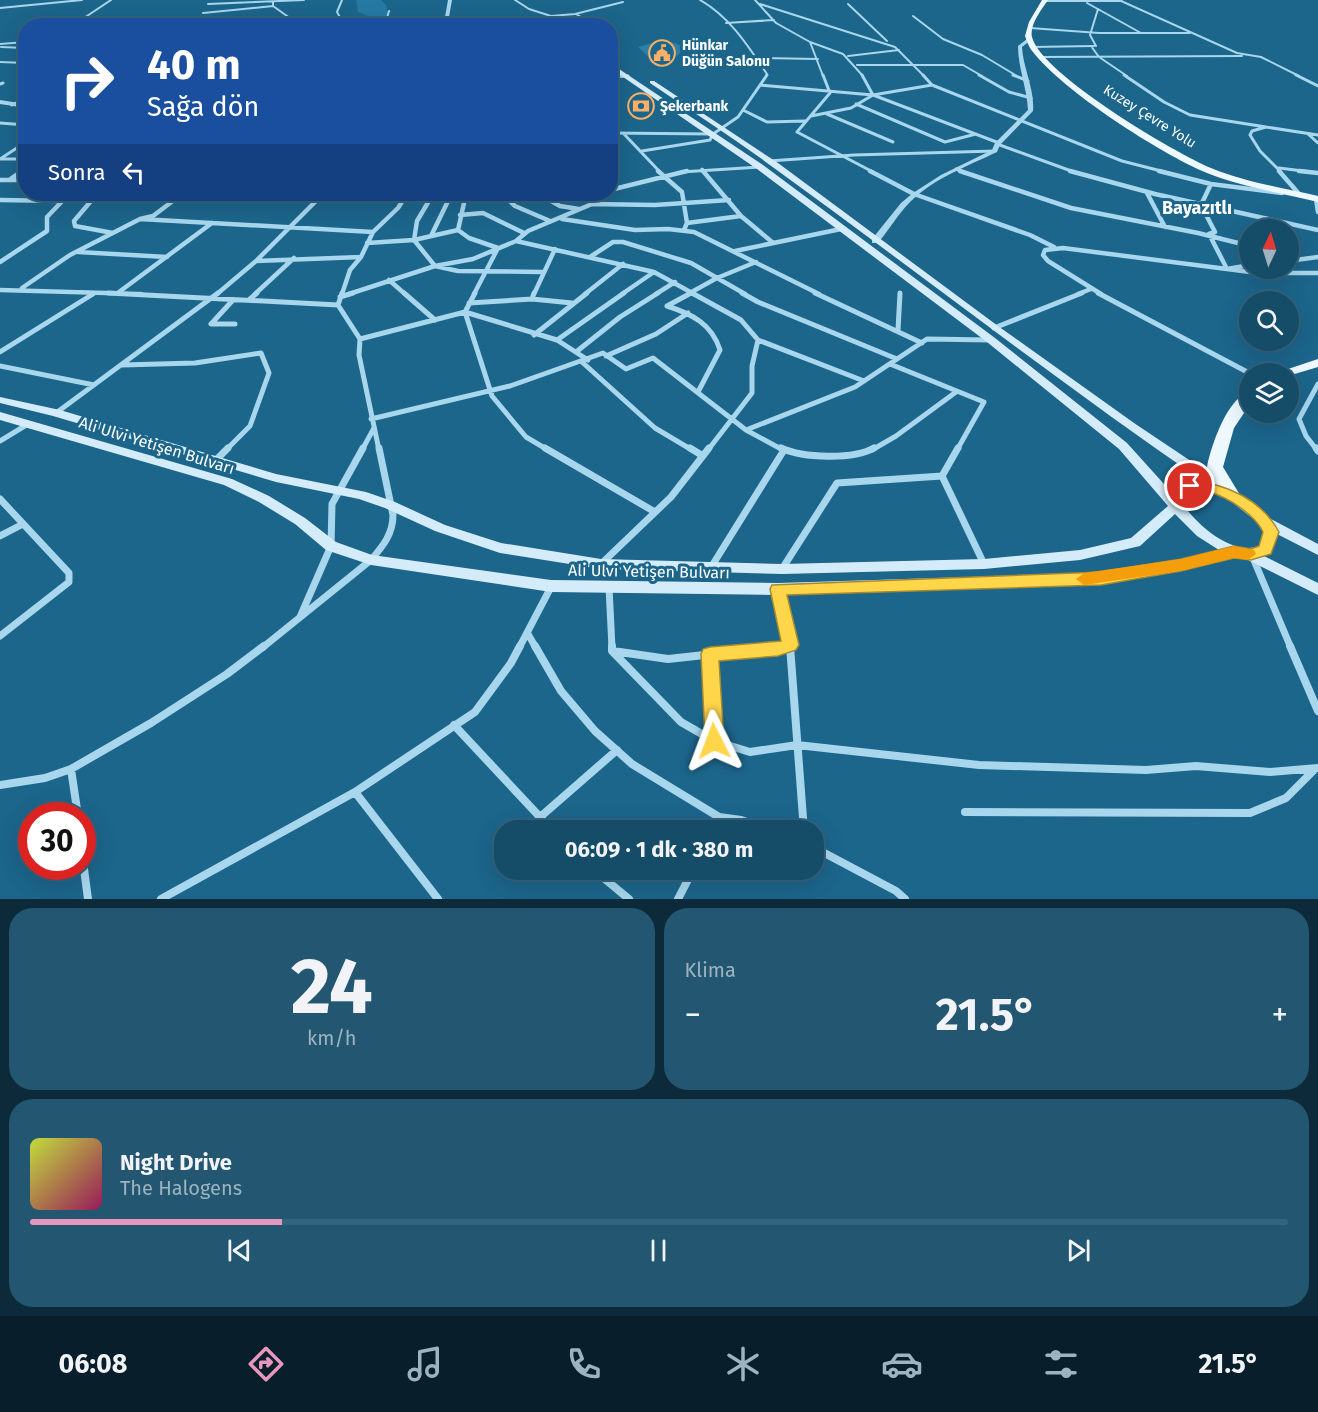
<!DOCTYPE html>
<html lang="tr">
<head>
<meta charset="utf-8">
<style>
	:root { --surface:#154c68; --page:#225671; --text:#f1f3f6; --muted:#9db4c0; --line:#34637c; --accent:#e797bd }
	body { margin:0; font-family:"Fira Sans",sans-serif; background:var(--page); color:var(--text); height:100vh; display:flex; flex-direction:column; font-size:22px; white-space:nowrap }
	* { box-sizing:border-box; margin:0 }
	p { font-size:20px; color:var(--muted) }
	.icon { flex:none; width:33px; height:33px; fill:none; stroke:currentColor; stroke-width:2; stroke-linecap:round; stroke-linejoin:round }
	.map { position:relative; height:899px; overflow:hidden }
	.drawer { display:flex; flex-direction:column; gap:9px; padding:9px; background:#0c2a39; flex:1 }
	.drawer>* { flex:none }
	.top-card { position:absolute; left:18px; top:18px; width:600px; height:183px; border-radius:24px; box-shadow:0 6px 24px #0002,0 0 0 2px var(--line); background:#1a4fa0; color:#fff; overflow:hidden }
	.needle { width:39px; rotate:4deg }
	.buttons { position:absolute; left:1239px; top:219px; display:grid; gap:12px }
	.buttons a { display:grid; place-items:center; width:60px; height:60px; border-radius:50%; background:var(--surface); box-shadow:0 6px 24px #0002,0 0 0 2px var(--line); font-size:30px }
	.speed { position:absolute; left:18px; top:802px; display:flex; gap:12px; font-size:30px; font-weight:700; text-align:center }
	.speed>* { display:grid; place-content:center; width:78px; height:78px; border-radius:50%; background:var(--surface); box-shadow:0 6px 24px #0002,0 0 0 2px var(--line); line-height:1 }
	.speed .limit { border:9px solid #d22; background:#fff; color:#111 }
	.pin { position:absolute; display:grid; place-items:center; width:51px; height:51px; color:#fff; margin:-26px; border:3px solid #fff; border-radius:50%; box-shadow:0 2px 6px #0007 }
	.me { position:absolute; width:66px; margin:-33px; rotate:357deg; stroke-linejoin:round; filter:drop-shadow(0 0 4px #0008) }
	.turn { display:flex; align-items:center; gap:21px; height:126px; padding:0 30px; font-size:27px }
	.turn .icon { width:78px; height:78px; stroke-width:2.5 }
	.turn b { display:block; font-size:42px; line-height:51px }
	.then { display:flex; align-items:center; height:57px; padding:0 30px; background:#0003; gap:12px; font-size:22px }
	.big { font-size:45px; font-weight:700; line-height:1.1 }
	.drawer .tile { flex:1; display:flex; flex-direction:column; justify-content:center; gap:9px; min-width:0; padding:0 21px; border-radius:24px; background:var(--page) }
	.drawer .dial { align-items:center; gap:0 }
	.dial b { font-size:78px; line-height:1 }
	.song { display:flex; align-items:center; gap:18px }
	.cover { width:72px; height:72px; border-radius:9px; background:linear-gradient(135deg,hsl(70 70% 55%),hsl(330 70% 35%)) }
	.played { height:6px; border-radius:3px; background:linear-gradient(90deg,var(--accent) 20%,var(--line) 20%) }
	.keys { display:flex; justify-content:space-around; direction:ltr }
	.heat { display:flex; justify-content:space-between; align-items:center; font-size:33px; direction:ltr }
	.drawer .tiles { flex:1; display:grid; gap:9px; grid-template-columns:1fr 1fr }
	.tile:last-child { grid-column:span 2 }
	.trip { position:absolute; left:494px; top:820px; width:330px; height:60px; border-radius:24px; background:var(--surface); box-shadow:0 6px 24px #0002,0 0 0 2px var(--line); font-weight:700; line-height:60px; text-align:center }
	.tabs { display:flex; height:96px; justify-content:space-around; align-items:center; background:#081e2a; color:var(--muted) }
	.tabs .icon { width:42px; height:42px }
	.tabs .on { color:var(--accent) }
	.tabs b { font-size:27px; color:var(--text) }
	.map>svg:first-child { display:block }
	.green { fill:#257aa4 }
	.building { fill:#2b7fa9 }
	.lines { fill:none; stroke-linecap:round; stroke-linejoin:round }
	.minor-far5 { stroke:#a7d6ed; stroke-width:2 }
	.minor-far4 { stroke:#a7d6ed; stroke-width:3 }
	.minor-far3 { stroke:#a7d6ed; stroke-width:4.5 }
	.minor-far2 { stroke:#a7d6ed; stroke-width:5 }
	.minor-far1 { stroke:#a7d6ed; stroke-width:7 }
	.minor { stroke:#a7d6ed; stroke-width:8 }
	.tertiary { fill:#a7d6ed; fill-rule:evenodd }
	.secondary { fill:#d4ecf9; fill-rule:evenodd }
	.primary { fill:#edf8ff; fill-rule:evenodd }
	.route { fill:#ffd54a; stroke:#a68a30; stroke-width:1.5 }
	.slow { fill:#f59e0b }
	.labels { text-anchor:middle; stroke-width:6; stroke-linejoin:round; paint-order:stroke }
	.far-poi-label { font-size:14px; font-weight:bold; fill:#fff; stroke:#1c658b; text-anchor:start }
	.far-street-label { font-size:14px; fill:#fff; stroke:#1c658b }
	.street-label { font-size:16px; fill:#fff; stroke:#1c658b }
	.far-district-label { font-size:18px; font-weight:bold; fill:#fff; stroke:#1c658b }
</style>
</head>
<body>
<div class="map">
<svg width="1318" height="899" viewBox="0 0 1318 899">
	<rect width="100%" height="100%" fill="#1c658b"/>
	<path class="green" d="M356 0H381L386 5 389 16 370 17 358 12Z"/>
	<path class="building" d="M659 41 675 43 686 48 668 63H651L647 55 638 47Z"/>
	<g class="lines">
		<path class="minor-far5" d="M515 0 529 9 551 16 537 26
			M700 0C730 17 748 46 767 74L766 76
			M755 0 776 23 810 42 823 76
			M1119 0 1237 53 1261 57 1299 76
			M1045 1H1122
			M273 2V6L301 26
			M1087 3 1141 33
			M208 4 304 0
			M760 4 895 47 924 76
			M848 4 887 41
			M0 8 82 0
			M203 13 273 6
			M576 14 581 17 583 26
			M551 16 575 14 623 2
			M913 16 943 39 982 55 1017 76
			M726 23 774 20
			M72 26 111 0
			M111 26H117
			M185 26 205 19 228 26
			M256 26 290 20
			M305 26 341 19 337 12 342 0
			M343 26 359 22
			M372 26 387 18 389 11
			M1030 28 1099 33H1190
			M810 42 843 54 863 76
			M0 44 26 42
			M1091 46 1099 57 1127 76
			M1096 46 1090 35 1098 9
			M1 47 26 48
			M1032 47 1094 46
			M848 56 899 50
			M1039 57 1242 56
			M758 58 818 59
			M0 62 26 63
			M857 65H963L982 76"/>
		<path class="minor-far4" d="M823 75 830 93 797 132 873 172
			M862 75 873 95 999 143
			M923 75 932 85 1122 161 1165 172
			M979 75 1009 92 1031 98
			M1013 75 1028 81
			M1124 75 1164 102 1190 115 1266 127
			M1296 75 1318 86
			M610 77 628 76
			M0 84 3 83
			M760 85 873 95
			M856 104 945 142 976 134
			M12 105 26 98
			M743 110 767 122 805 121
			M827 114 893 142
			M811 116 851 108 873 95 932 85
			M0 123 26 125
			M610 133 712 134
			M623 133 660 172
			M1308 134 1318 143
			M997 144 1074 172
			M642 151 710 140 713 134 738 117 767 75
			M0 159 26 142
			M1 159H26
			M769 161 854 155 995 151
			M1279 168 1311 172
			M702 169 705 172
			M956 169 964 172
			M20 172 26 168
			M681 172 760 167
			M1281 172 1260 151 1250 135 1252 131 1266 127 1318 135"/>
		<path class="minor-far3" d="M658 171 682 192 687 223 684 230
			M703 171 741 216 772 242
			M870 171 914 194 1030 235 1054 247
			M960 171 1071 208 1198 233 1250 246
			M1070 171 1155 194 1318 230
			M1159 171 1211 184 1282 193
			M1279 171 1300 195
			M1299 171 1318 173
			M0 180H26
			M9 180 22 171
			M1211 184 1201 205 1215 232 1209 234 1227 269 1250 265
			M610 190 687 171
			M1147 193 1165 227
			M97 194 74 221 75 226 113 233
			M433 194 417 221 414 240 435 266 458 271 542 272
			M466 194 458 230 469 238 498 248 474 294
			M502 194 515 206 550 221
			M539 194 560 206 579 209
			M1316 199 1318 212
			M0 200 61 201
			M460 215 483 213 524 233
			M140 219 373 232
			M562 219 635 230 668 229 694 232 819 294
			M687 223 741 216
			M431 236 449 199
			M516 241 654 272 694 294
			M367 243 414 240 458 230
			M735 251 841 229
			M78 252 167 257
			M590 257 613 242H623L691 263 745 294
			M256 261 361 257
			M1288 261 1318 257
			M0 262 47 231V217L69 194
			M389 280 405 294
			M22 288 70 255 140 219 153 216 182 194
			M0 290 141 294
			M119 292 212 223
			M217 294 256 261 323 194
			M255 294 294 258
			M342 294 350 270 361 257 373 232 398 208 407 194
			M349 294 435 266 473 259 516 241 528 231 592 204 655 205 729 200
			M534 294 555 249
			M585 294 623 264
			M622 294 654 272
			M656 294 675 282
			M688 294 717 278 756 262
			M1078 294 1091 289
			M1101 294 1048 261 1043 255 1045 250 1063 248 1258 273H1318"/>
		<path class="minor-far2" d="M108 293 338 305
			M342 293 338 305 360 339 359 355 379 450
			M404 293 435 320
			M475 293 465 312 492 396 526 437 548 450
			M692 293 741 320 758 340 752 366V393L708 450
			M742 293 758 302 897 359
			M815 293 922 343
			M1098 293 1251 374
			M340 297 353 293
			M250 299 257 293
			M532 299 534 293
			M233 300 211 324H235
			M469 303 532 299 572 303
			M667 306C692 314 712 324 720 350L698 392
			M667 306 691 293
			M994 328 1082 293
			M898 330 900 293
			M534 335 587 293
			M360 339 465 312 557 340 588 360
			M557 340 624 293
			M758 340 864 381
			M0 352 93 294
			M576 352 620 317 658 293
			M606 356 656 334 688 313
			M582 362 655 428 692 450
			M890 364 984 402 957 450
			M122 365 195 363 261 353 269 373 250 426 226 450
			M0 366 94 385
			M56 413 218 293
			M371 419 510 386 603 353 626 369 653 358 746 430 783 450
			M746 430 855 387 927 339 990 340
			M0 441 28 424
			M362 450 374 428
			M872 450 896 436 956 392
			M1317 450 1306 436 1299 419 1318 384"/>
		<path class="minor-far1" d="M545 448 655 512
			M690 448 703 456
			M781 448C803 458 853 460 874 448
			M1316 448 1318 451
			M215 461 228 448
			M942 476 958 448
			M942 476 984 564
			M0 499 69 573V582L0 636
			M0 536 23 524
			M1253 558 1291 648
			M601 564 671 497 709 448
			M710 569 784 450
			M782 569 837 483 942 476
			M609 587 612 648
			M778 589 790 648
			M300 617 331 546 332 504 363 448
			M528 634 536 648
			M262 648 371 560C383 546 393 534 393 515L379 448
			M519 648 551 587
			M783 648 790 645"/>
		<path class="minor" d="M535 646 561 691 595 731 632 764 719 817 741 820 773 831
			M612 646V651L681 722 714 741 750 752 797 745 979 765 1146 770 1196 766 1270 772 1318 768
			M790 646 804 831
			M1290 646 1318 711
			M613 651 668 659 787 646
			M710 654 714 741
			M454 725 553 831
			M71 769 78 816
			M0 785 45 778 71 769 151 723 227 674 264 646
			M355 792 438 899
			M965 812 1250 813 1286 798 1314 770
			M539 818 617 750
			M712 831 719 817
			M813 847 896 891 905 899
			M82 854 88 899
			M594 870 629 899
			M161 899 355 792 475 712 511 663 520 646
			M678 899 693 870"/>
		<path class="tertiary" d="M448 0H452L449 17 441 26H436L445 17Z
			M1027 39 1031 40 1022 47C1023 68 1035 90 1033 111L1000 145 997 152C968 166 934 178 910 202 898 214 889 230 878 243H872V239L901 203 913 193 941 175 992 150 995 143 1028 110C1027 88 1018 68 1018 46Z
			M0 100 26 104V108L0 104Z"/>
		<path class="secondary" d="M610 63 763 165 995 338 1127 443 1173 494 1176 488 1190 482 1207 484C1060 383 919 273 774 168 734 138 691 111 650 83V81H654L778 163 998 326 1134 423 1237 492 1271 519 1318 544V555L1277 534 1275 543 1270 554 1264 556 1318 583V595L1248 560 1234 557 1181 570 1101 583 778 595 551 592 371 565 326 550 295 524 259 502 224 485 0 420V412L232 479 269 496 305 518 336 542 372 555 551 580 778 583 1101 573 1181 560 1219 550 1197 536 1175 514 1140 546 1080 560 984 569 782 574 601 569 500 553 435 531 385 508 359 499 276 482 53 416 0 403V397L60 410 276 474 366 492 395 502 445 525 501 543 601 559 782 564 984 559 1080 550 1131 538 1168 506 1119 449 987 342 757 169 610 68ZM1191 491 1223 495 1261 525 1263 536 1260 546C1232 556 1199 526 1183 505L1186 493Z"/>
		<path class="primary" d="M1042 0H1048C1042 9 1029 25 1032 37 1041 74 1175 153 1211 168 1245 182 1283 188 1318 196V202C1281 193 1242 187 1207 173 1161 154 1063 91 1033 52 1029 48 1027 41 1025 36L1029 22Z
			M1318 359V367L1288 376V374H1273Z
			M1250 391V404L1234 428 1223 467 1240 495 1238 499H1226L1207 467C1211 446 1227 398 1250 391Z"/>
	</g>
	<path class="route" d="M1190 481C1226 483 1262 500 1279 532L1271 554 1251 560 1234 558 1181 571 1101 585 787 595 799 645 796 650 778 656 719 661 724 741 721 748 714 750 707 748 705 741 701 654 703 649 710 647 781 641 770 589 772 585 1101 572 1181 559 1234 546 1251 549 1259 546 1263 532C1255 515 1228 497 1209 492 1201 490 1193 492 1185 489L1183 486Z"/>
	<path class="slow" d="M1234 546 1254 550 1256 554 1248 560 1234 558 1181 571 1084 585 1076 579 1084 573 1181 559Z"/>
	<defs>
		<g id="civic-ring" transform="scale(1.35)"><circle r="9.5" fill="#1c658b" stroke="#fdb065" stroke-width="1.5"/><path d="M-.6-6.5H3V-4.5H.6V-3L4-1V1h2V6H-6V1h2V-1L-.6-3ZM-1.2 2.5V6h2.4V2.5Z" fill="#fdb065"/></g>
		<g id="bank-ring" transform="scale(1.35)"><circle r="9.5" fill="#1c658b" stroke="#fdb065" stroke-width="1.5"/><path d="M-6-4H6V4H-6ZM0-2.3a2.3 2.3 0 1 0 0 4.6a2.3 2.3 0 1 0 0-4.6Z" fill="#fdb065"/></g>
	</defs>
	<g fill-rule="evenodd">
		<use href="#civic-ring" x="662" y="53"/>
		<use href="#bank-ring" x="641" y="106"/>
	</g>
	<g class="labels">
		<g class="far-poi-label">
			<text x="682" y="50">Hünkar<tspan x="682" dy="16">Düğün Salonu</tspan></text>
			<text x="660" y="111">Şekerbank</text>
		</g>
		<g class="far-street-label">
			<text transform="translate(1150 116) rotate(32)" y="5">Kuzey Çevre Yolu</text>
		</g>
		<g class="street-label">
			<text transform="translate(157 445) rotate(17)" y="6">Ali Ulvi Yetişen Bulvarı</text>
			<text transform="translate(649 571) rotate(1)" y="6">Ali Ulvi Yetişen Bulvarı</text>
		</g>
		<g class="far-district-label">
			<text x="1197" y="214">Bayazıtlı</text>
		</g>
	</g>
</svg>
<div class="buttons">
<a><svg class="needle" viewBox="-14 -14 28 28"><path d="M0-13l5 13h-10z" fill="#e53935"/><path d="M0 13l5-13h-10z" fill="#9db4c0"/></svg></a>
<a><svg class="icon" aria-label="search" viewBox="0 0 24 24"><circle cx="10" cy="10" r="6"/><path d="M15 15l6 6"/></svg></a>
<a><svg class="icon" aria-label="layers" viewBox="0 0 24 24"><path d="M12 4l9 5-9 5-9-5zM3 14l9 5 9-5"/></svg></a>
</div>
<div class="speed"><div class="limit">30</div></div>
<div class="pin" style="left:1190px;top:486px;background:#d93025"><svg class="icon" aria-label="arrive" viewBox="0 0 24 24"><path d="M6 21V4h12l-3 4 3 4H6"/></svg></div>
<svg class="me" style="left:714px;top:741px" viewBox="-20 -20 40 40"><path d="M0-17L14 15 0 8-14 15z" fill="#ffd54a" stroke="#fff" stroke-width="4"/></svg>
<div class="trip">06:09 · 1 dk · 380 m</div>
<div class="top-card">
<div class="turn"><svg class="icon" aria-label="right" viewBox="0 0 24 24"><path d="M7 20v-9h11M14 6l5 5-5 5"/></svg><div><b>40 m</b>Sağa dön</div></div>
<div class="then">Sonra<svg class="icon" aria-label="left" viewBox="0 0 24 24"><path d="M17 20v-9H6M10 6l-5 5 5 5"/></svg></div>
</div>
</div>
<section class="drawer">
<div class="tiles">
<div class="tile dial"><b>24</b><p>km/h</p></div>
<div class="tile"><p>Klima</p>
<div class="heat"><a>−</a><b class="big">21.5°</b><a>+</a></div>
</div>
<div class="tile">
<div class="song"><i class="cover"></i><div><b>Night Drive</b><p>The Halogens</p></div></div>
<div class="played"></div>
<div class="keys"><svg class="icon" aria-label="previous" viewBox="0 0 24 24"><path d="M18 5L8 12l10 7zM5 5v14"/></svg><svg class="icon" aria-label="pause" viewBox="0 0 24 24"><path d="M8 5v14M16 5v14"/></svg><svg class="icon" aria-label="next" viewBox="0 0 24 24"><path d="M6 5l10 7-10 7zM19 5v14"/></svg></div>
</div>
</div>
</section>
<nav class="tabs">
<b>06:08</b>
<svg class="icon on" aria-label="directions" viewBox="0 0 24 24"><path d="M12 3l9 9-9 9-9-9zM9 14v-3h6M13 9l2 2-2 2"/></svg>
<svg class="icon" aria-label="music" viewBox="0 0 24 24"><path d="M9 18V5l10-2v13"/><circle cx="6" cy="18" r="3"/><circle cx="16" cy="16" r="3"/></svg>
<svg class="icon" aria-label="phone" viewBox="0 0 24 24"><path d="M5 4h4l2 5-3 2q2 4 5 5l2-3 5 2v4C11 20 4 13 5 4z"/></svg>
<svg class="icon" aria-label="climate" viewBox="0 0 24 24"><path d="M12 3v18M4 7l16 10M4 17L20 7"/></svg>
<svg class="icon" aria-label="car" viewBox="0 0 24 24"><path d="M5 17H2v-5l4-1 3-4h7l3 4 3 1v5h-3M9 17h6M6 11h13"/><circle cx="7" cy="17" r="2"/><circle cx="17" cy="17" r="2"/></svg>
<svg class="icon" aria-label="filters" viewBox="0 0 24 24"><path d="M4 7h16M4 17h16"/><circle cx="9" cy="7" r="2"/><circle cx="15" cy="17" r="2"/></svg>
<b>21.5°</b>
</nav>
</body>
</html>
